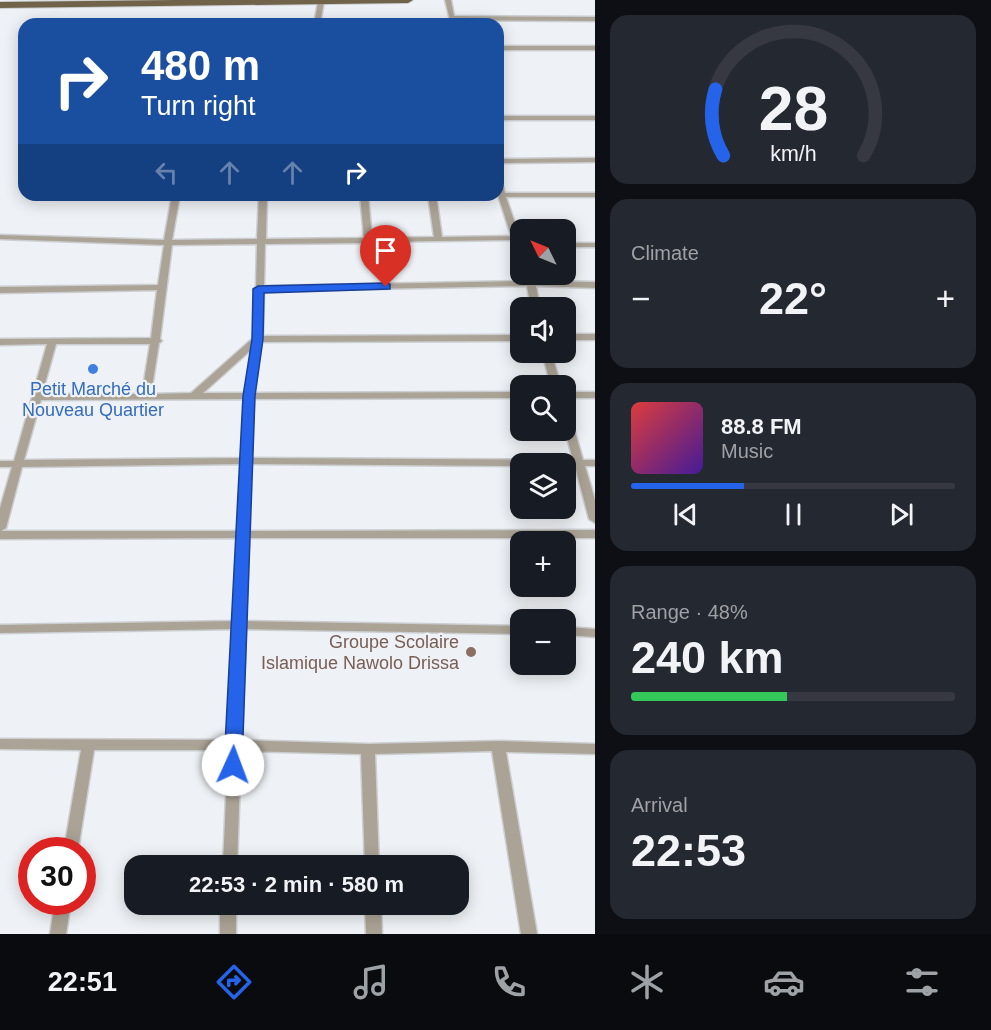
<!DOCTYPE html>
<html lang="en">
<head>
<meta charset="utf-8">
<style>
	:root { --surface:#171b24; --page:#242831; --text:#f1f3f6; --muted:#9ea1a6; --line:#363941; --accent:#2563eb }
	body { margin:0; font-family:Helvetica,sans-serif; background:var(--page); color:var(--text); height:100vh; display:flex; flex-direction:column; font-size:22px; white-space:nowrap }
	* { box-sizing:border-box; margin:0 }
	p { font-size:20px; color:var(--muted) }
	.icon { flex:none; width:33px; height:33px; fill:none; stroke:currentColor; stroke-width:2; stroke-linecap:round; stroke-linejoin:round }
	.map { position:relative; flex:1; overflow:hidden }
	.sheet { display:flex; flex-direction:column; gap:15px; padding:15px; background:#0d0f14; width:396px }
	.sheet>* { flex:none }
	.guide { position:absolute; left:18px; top:18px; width:486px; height:183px; border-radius:18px; box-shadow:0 3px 15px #0003; background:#1a4fa0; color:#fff; overflow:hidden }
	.needle { width:39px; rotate:313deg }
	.fabs { position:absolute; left:510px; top:219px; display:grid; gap:12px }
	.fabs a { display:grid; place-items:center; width:66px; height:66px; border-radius:12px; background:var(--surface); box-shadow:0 3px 15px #0003; font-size:30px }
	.speed { position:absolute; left:18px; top:837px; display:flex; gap:12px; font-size:30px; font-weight:700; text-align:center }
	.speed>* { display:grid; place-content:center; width:78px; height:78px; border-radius:50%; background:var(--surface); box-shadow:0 3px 15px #0003; line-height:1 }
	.speed .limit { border:9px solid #d22; background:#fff; color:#111 }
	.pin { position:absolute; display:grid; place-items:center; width:51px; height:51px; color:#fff; margin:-62px -26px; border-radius:50% 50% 50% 0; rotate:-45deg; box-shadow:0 0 6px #0007 }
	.pin .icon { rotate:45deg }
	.me { position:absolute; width:66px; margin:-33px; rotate:2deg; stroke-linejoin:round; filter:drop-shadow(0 0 4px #0008) }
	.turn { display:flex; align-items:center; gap:21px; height:126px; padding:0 24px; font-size:27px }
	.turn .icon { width:78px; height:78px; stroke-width:2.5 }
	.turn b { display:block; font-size:42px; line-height:51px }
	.lanes { display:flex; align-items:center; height:57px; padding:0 24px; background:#0003; justify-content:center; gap:30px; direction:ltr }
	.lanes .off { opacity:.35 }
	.big { font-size:45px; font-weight:600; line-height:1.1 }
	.sheet .card { flex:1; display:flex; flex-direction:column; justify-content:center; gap:9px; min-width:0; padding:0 21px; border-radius:18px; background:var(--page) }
	.sheet .dial { align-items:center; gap:0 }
	.dial svg { height:156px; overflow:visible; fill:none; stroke:var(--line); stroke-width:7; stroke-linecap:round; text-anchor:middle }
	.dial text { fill:var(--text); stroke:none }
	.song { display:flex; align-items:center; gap:18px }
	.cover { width:72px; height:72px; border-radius:9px; background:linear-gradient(135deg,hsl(0 70% 55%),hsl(260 70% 35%)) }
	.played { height:6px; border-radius:3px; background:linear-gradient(90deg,var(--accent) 35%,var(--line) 35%) }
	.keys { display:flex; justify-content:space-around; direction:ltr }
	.heat { display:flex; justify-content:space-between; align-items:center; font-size:33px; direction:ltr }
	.charge { height:9px; border-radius:4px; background:linear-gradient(90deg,#34c759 48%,var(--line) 0) }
	.trip { position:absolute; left:124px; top:855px; width:345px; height:60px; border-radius:18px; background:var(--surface); box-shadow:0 3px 15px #0003; font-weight:600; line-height:60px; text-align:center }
	.tab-bar { display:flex; height:96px; justify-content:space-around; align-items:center; background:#090b0e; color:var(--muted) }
	.tab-bar .icon { width:42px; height:42px }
	.tab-bar .on { color:var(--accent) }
	.tab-bar b { font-size:27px; color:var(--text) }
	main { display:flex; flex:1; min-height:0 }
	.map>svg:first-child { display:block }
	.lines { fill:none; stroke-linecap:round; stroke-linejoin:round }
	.street-casing { stroke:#cccfd2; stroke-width:3 }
	.primary-casing { stroke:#cccfd2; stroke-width:2 }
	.street { fill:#aba395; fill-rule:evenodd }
	.primary { fill:#71634a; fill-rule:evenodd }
	.route { fill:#2563eb; stroke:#184099; stroke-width:1.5 }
	.shop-dot { fill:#3f7fe0; stroke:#eef1f5; stroke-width:2 }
	.education-dot { fill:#8d6e63; stroke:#eef1f5; stroke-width:2 }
	.labels { text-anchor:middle; stroke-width:4.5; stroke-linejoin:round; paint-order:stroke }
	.shop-label { font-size:18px; fill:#366cbe; stroke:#eef1f5 }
	.education-label { font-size:18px; fill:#785e54; stroke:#eef1f5; text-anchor:end }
</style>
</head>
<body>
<main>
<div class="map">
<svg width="595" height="934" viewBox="0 0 595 934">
	<rect width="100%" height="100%" fill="#eef1f5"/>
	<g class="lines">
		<g class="street-casing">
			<path id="street" d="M321 0 324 2 321 18 328 24H321L315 19 318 2Z
				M445 0H451L454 16 595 17V21L455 20V24H451Z
				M498 46H595V50H498Z
				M498 116H595V120H498Z
				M595 158V162L498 163V159Z
				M498 181 502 183 505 193H595V197H506L520 238V254L516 252 512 240 372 242 368 244 364 243 265 244 264 286 526 281 525 274H533L535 281 595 282V288L536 286 540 308H531L527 286 264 291 263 336 520 335V341L262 342 254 393 520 392V398L254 399 252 458 573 460 565 430 566 415 571 418 583 460H595V466H585L595 500V523L589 519 575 466H566V464H520V466L251 464 249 531 595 530V538H249L246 621 520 626V634L246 629 242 740 368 744 498 741 595 744V754L506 752 537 934H521L492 751 375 754 379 866H365L361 754 241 751 237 866H223L228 750H94L78 850H64L81 750 0 749V739L228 740 233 629 0 633V625L234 621 238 538 0 539V508L12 467H0V461H14L47 344 0 345V339L151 338 157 290 0 293V287L158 285 164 245 0 239V235L164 240 172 195H180L172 240 257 239 259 195H267L266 239 364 238 360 195H368L372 238 434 237 428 195H436L442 237 511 236 498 195ZM257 244 256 287 254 289 255 291 253 338 191 393 151 394 159 343 162 341 160 339 172 245ZM56 344H150L142 394H42ZM252 349 245 393H203ZM244 399 241 458 24 460 41 400ZM241 464 238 531H1L6 528 22 467Z
				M566 243H595V247H566Z
				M566 334H595V340H566Z
				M542 352H551L561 386H551Z
				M566 392H595V398H566Z
				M566 627 595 629V637L566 635Z
				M55 902H71L66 934H50Z
				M220 904H236V934H220Z
				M365 904H381L382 934H366Z"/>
		</g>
		<g class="primary-casing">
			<path id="primary" d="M174 0H413L408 3 0 8V2Z"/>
		</g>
		<use href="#street" class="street"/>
		<use href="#primary" class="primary"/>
	</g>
	<path class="route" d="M386 283 390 284V289L264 293 263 339 255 396 242 765 239 770 233 772 227 770 224 765 243 396 252 339 253 289 258 286Z"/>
	<circle class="shop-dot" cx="93" cy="369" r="6"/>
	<circle class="education-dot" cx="471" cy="652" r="6"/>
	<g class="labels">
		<g class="shop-label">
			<text x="93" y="395">Petit Marché du<tspan x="93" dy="21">Nouveau Quartier</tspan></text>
		</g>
		<g class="education-label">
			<text x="459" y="648">Groupe Scolaire<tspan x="459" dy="21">Islamique Nawolo Drissa</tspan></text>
		</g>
	</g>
</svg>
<div class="fabs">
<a><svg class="needle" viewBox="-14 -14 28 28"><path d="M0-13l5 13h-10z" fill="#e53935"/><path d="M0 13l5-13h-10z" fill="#9ea1a6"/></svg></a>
<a><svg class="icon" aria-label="sound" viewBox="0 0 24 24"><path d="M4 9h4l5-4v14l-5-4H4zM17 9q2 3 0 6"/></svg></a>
<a><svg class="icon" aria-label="search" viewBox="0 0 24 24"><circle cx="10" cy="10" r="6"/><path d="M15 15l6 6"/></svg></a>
<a><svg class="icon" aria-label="layers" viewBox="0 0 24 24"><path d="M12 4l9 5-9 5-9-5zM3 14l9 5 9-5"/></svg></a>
<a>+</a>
<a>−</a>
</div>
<div class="speed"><div class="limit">30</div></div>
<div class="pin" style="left:386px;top:287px;background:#d93025"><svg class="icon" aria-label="arrive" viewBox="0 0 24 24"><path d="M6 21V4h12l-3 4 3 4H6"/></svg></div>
<svg class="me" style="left:233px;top:765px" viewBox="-20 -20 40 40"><circle r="19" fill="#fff"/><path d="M0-13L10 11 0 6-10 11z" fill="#2563eb"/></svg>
<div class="trip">22:53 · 2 min · 580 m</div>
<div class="guide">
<div class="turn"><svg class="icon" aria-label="right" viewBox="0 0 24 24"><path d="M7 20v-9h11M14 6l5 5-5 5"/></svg><div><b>480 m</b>Turn right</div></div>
<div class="lanes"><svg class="icon off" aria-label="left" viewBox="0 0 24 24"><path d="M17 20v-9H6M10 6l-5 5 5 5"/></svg><svg class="icon off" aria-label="ahead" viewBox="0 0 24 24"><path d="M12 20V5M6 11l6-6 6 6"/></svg><svg class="icon off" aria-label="ahead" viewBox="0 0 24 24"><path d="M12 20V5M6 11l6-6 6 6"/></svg><svg class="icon" aria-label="right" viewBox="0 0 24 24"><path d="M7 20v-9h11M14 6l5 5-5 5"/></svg></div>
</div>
</div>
<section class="sheet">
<div class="card dial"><svg viewBox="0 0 100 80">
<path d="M14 69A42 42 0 1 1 86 69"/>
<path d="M14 69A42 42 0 0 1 10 35" stroke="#2563eb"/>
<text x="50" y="56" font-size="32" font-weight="700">28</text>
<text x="50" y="72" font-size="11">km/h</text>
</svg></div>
<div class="card"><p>Climate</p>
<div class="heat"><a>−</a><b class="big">22°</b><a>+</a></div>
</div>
<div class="card">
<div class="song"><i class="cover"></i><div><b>88.8 FM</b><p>Music</p></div></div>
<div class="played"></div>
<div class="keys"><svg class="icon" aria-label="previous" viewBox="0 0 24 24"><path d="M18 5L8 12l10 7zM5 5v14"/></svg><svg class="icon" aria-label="pause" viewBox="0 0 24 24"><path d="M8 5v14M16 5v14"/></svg><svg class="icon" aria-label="next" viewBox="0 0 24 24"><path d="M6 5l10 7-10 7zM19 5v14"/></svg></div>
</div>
<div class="card"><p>Range · 48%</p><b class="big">240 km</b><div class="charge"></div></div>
<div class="card"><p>Arrival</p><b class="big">22:53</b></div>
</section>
</main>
<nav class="tab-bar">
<b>22:51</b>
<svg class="icon on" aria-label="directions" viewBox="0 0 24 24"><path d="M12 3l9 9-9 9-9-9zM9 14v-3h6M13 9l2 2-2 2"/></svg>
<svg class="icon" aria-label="music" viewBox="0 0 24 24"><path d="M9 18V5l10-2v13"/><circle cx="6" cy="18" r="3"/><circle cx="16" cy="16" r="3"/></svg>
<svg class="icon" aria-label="phone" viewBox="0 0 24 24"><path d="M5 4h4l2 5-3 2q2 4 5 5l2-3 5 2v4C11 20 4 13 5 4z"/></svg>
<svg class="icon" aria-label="climate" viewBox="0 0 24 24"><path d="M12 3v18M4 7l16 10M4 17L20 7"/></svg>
<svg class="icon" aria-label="car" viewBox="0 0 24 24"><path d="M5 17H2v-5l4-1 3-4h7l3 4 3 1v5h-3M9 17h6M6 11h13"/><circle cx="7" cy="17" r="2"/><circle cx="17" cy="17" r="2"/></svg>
<svg class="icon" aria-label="filters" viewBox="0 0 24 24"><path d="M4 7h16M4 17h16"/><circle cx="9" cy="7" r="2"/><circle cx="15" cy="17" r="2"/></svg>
</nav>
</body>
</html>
